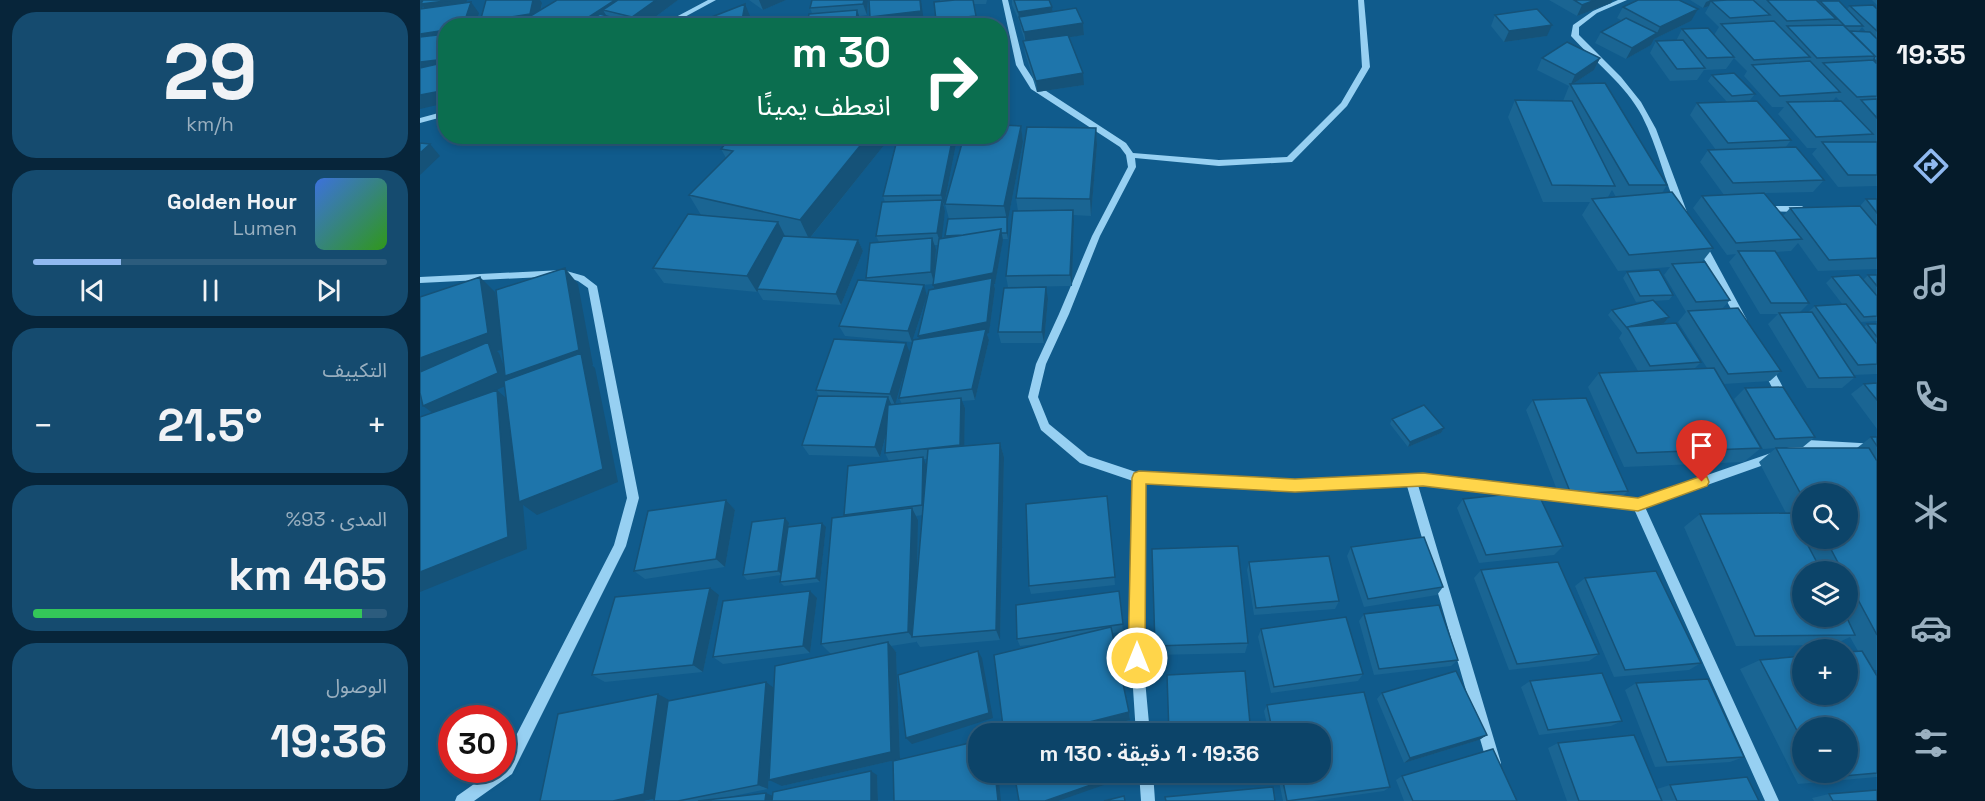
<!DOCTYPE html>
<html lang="ar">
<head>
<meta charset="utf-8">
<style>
	:root { --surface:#0c4469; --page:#154b6f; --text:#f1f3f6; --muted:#9ab0c0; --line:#2c5c7d; --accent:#90b9f0 }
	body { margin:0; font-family:"Space Grotesk","Noto Sans Arabic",sans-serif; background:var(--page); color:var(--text); direction:rtl; height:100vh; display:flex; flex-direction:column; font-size:22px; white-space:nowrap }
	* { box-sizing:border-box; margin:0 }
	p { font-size:20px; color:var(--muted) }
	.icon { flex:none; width:33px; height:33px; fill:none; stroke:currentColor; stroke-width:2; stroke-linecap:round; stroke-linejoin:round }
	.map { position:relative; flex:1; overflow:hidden; direction:ltr }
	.details { display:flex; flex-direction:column; gap:12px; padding:12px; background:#07253a; width:420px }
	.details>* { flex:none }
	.hud { position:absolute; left:18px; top:18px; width:570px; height:126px; border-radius:24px; box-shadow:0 3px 9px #0003,0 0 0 2px var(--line); direction:rtl; background:#0b6e4f; color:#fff; overflow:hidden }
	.controls { position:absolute; left:1372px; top:483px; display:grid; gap:12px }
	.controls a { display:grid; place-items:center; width:66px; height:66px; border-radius:50%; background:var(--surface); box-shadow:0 3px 9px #0003,0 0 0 2px var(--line); font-size:30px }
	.speed { position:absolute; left:18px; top:705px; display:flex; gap:12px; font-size:30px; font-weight:700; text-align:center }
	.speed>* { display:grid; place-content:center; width:78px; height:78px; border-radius:50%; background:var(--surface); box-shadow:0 3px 9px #0003,0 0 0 2px var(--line); line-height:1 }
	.speed .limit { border:9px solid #d22; background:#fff; color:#111 }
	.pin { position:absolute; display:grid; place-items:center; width:51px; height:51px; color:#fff; margin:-62px -26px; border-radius:50% 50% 50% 0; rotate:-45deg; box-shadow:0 0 6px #0007 }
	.pin .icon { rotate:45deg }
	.me { position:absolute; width:66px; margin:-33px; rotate:0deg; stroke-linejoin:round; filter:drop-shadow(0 0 4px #0008) }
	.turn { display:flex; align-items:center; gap:21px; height:126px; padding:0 18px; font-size:27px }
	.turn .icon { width:78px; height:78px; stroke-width:2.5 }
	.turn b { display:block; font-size:42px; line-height:51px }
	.big { font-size:45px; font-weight:600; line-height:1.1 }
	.details .card { flex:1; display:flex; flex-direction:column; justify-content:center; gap:9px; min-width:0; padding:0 21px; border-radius:24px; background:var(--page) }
	.details .dial { align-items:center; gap:0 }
	.dial b { font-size:78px; line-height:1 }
	.song { display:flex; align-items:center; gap:18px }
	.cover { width:72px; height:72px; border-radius:9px; background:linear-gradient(135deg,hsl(220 70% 55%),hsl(110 70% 35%)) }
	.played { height:6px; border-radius:3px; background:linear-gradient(90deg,var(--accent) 25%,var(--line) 25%) }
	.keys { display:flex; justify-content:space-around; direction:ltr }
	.heat { display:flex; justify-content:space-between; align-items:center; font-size:33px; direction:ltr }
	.charge { height:9px; border-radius:4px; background:linear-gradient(90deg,#34c759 93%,var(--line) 0) }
	.trip { position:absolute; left:548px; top:723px; width:363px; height:60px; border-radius:24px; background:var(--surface); box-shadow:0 3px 9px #0003,0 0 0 2px var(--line); font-weight:600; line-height:60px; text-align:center; direction:rtl }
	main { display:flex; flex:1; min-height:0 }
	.menu { display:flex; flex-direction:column; width:108px; justify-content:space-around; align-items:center; background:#051b2a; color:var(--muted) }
	.menu .icon { width:42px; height:42px }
	.menu .active { color:var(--accent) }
	.menu b { font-size:27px; color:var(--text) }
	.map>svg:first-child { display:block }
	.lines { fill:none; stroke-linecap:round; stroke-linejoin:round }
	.minor { fill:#97d0f2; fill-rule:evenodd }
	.wall { fill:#1a6593; fill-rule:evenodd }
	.shaded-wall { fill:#155278 }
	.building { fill:#1e75ab; stroke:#155278; stroke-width:1.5 }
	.route { fill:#ffd54a; stroke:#a68a30; stroke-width:1.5 }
</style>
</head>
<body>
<main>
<nav class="menu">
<b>19:35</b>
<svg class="icon active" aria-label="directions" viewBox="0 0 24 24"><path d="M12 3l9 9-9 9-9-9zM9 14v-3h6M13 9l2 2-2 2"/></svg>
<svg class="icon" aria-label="music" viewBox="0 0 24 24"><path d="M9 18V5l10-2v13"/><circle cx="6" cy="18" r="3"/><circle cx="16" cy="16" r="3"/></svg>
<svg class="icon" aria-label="phone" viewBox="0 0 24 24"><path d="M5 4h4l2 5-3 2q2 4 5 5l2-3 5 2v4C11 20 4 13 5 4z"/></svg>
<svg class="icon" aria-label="climate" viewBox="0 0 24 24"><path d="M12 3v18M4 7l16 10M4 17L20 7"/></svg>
<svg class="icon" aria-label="car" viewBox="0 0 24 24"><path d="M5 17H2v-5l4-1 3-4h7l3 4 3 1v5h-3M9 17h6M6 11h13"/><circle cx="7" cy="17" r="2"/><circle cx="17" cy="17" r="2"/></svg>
<svg class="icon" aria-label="filters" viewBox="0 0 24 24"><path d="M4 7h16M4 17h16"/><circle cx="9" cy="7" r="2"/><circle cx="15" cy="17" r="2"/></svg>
</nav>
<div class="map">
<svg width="1457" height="801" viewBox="0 0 1457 801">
	<rect width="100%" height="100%" fill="#105b8c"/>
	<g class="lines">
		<path class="minor" d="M288 0H296L248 26H239Z
			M582 0H588L604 65 617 85 706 143 713 153 799 160 867 157 921 103 942 67 938 0H944L950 67 927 106 872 162 799 166 715 158 716 167 680 236 649 314 626 364 618 397 629 424 668 456 719 473 875 480 1003 475 1156 493 1158 497 1156 501 1152 502 998 485 1081 763 1079 768 1074 770 1069 768 1067 763 987 486 875 490 725 483 723 658 730 734H716L711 658 713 481 660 463 621 430 608 397 616 364 639 314 672 236 708 167 706 155 700 147 611 89 596 65Z
			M1198 0H1207L1177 13 1159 27V35L1201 77 1221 102 1236 129 1267 212 1266 214H1260L1259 212C1244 181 1238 147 1222 116 1205 84 1176 63 1151 36L1153 25 1173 11Z
			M26 111V116L0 123V118Z
			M1343 206H1382L1386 209 1382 212 1340 211V207Z
			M1281 241 1286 244 1327 320 1325 323H1319L1317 320 1276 244Z
			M143 270 164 276 177 286 219 498 206 546 92 774 54 801H35L37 796 74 770H82V763L194 545 207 498 168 288 158 281 143 276 0 283V277Z
			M1346 362 1350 363 1368 397 1369 400 1368 403H1360L1341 366Z
			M1388 440 1457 444V454L1388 450 1365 458 1361 456 1360 453 1361 450Z
			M1351 453 1355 455 1357 458 1355 461 1225 507 1359 801H1345L1214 509 1173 505 1169 504 1167 500 1169 496 1173 495 1218 499Z
			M719 772H733L735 801H721Z"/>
	</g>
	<path class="wall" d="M258 0 223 26H63L60 22 122 3 121 10Z
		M329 0H366L343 10Z
		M392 0H448L447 15 439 16 441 21 392 13 390 8Z
		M520 0H567L566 4H554L558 26 520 2Z
		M592 0H629L632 12 663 23 664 35 649 37 664 85 617 92 605 53 603 41H605L601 29 600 23 592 5Z
		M1129 0H1193L1191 3 1157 16Z
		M1270 0H1297V1H1299L1298 0H1396L1399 3 1400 1 1427 9 1430 6 1457 9V37H1455L1456 38 1457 37V186L1418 187 1392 154 1397 148H1387L1358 114 1364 107H1352L1324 76 1327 71 1314 58 1306 69 1284 70 1277 80 1250 81 1230 53 1236 41H1256L1262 29 1294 35 1299 27 1285 13 1289 6 1283 8ZM1442 27 1446 32 1439 31ZM1416 97 1420 101H1413Z
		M1452 0H1457V5Z
		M1203 7 1271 21 1234 39 1231 45 1206 59 1175 43 1181 32 1201 20 1197 18Z
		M1075 15 1127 36 1084 42 1071 26Z
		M1122 58H1180L1174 70 1154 83 1247 185 1242 193 1293 248 1282 262 1310 300 1302 309 1361 371 1350 381 1304 384 1341 448 1324 462 1204 467 1168 387 1179 373 1218 371 1199 338 1202 333 1188 315 1192 310 1227 301 1216 302 1203 278 1207 272 1253 295 1249 300 1234 301 1249 317 1244 323 1240 324 1281 362 1274 369 1287 368 1258 322 1266 312 1244 275 1250 267 1198 271 1162 215 1170 202H1123L1088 117 1095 100 1143 101 1149 86 1117 70ZM1192 190 1196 197H1188Z
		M1292 75 1335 94 1330 100 1311 102 1371 140 1365 148 1404 180 1393 192 1345 193 1363 216 1370 208 1440 206 1446 199H1457V269L1398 271 1378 243 1371 251 1355 252 1389 303 1379 313 1388 312 1395 306 1423 305 1406 283 1412 277 1443 280 1448 275H1457V321L1440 322 1444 327 1447 324H1457V374L1433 375 1435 377 1422 388H1387L1348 324 1358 314H1340L1309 262 1316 254 1307 255 1273 208 1282 196 1304 195 1280 162 1288 150H1296L1270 115 1277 103 1307 102 1288 81Z
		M601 126 603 142 588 220V239H583L575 284H574L575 289 569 333 567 334 569 340 555 400 542 401 545 408 544 446 580 443 584 457 580 640 500 647 496 641V642L471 646 476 652 480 759 362 786 354 698 348 789 304 798 352 796 457 775 458 801H234V799L224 801H120L238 694 249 701 354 688 411 654 401 644 425 516 424 515 469 461 465 453 466 435 460 457 389 455 382 445 399 396 396 390 490 353 499 339 514 289 513 284 503 285 507 296 492 342 425 336 419 326 447 280 446 278 459 242 456 236 465 202 463 196 537 139 524 206H523L525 211 521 239 526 238 525 236 529 219 525 204ZM514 245H518L515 268 516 249ZM489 358 479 398 482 404H475ZM503 459H507V467ZM503 515 497 585 498 520 496 516Z
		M676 128 677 145 671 216 653 215 654 221 652 286 588 287 586 276 598 211 596 198Z
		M312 136H468L469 139 391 237 438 240 443 251 421 305 343 300 337 290V292L244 283 233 268 281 215 269 195 306 158 301 149Z
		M628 299 624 343H581L578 332Z
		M1457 383V429L1431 394 1444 384Z
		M1325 388 1395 437 1383 447 1356 448H1437L1451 437H1457V670H1453L1457 676V777L1378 784 1320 669 1340 660 1438 651 1430 637 1413 645 1316 646 1264 527 1280 514 1366 513 1339 462 1356 448 1343 449 1314 399ZM1383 494 1428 538H1383ZM1383 572H1428V616H1383ZM1383 728 1428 772H1383Z
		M1113 400 1208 491 1199 500 1142 503 1106 410Z
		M972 419 1024 428 1021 433 988 447 970 424Z
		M687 496 695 585 611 594 609 586Z
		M1043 499 1143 546 1134 555 1059 563 1037 508Z
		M306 500 315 510 305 567 225 579 214 571Z
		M369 523V527H406L400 582 364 586 360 582 361 575 327 580 323 575Z
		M931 547 1023 587 1017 595 944 607 927 556Z
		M732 549 828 643 825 653 735 655Z
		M829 562 919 601 915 609 834 615 827 570Z
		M1061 570 1179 654 1169 661 1089 670 1054 578Z
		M1165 578 1281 663 1269 670 1194 677 1155 586Z
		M699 591 703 632 692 633 709 712 710 720 655 734H584L625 643 600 646 597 639Z
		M299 595 283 672 185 682 172 675Z
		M397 598 390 653 303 664 293 657Z
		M944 614 1038 660 1031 666 954 675 939 621Z
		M841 629 943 674 938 681 851 693 838 637Z
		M747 675 831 734H749Z
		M1110 681 1202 721 1191 726 1119 735 1101 687Z
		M1216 683 1324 757 1310 762 1235 767 1205 690Z
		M944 692 970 787 964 791 893 801H863L857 772H900V734H849L844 711 847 705Z
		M962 693 1067 735 1059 740 984 763 957 699Z
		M1138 743 1242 801H1147L1128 748Z
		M750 772H835L836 775 833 779 751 782Z
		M982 776 1097 801H984L976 780Z
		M1250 785 1339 801H1242L1237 789Z
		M1409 794 1457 801H1394L1392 798Z"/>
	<path class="shaded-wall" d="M0 0H47L43 11 10 16 3 6 0 13Z
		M68 0H120L122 3 118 22 107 18 112 26H63L60 22Z
		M195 0H212L183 10 189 20 180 26H155Z
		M236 0H258L223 26H217L212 17Z
		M339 0H366L343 10Z
		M444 0H448L447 15 443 4Z
		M501 0 504 22 500 23 501 26H453L450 17Z
		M1175 0H1193L1191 3 1157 16 1162 5Z
		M1291 0H1297L1295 4 1291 1 1289 6 1283 8 1286 2Z
		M51 2 59 13 55 26H43Z
		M325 4 330 16 328 26H321Z
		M632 7 633 19 599 18 598 12Z
		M1278 9 1271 21 1234 39 1231 45 1206 59 1212 48 1237 33 1240 27Z
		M437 10 441 21 440 26H436Z
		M556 16 558 26H518L516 20Z
		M204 21 207 26H198Z
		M663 23 664 35 606 44 604 32Z
		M1132 25 1127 36 1084 42 1089 31Z
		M26 30V43L0 47V34Z
		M1180 58 1174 70 1151 85V84L1155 75Z
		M26 59V103L0 109V62Z
		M663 73 664 85 617 92 616 81Z
		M601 126 603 142 588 220V239L587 233V220L584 206Z
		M676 128 677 145 671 216 670 199Z
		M448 136H468L469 139 389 239 380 220Z
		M533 136H537V139L524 206 521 195Z
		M10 144 20 156 0 175V153Z
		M522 200 525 211 521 245 517 233Z
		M653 210 654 221 652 286 650 275Z
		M358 222 366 238 337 292 327 276Z
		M581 229 583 240 575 284H574L575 289 569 333 567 334 569 340 555 400 552 389 502 346 498 336 517 296 513 285Z
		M512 238 516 249 514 283 511 272Z
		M438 240 443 251 421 305 416 294Z
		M145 268 158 284 173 365H172L175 368 198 482 117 515 103 505 107 549 0 592V572L77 390 94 405 102 390 88 378 90 384 17 416 3 406 0 380V358L60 277 75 292 85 349 77 351 79 353 87 375Z
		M504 285 507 296 492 342 488 331Z
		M626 287 628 299 624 343 622 332Z
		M1249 317 1244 323 1210 332 1207 328Z
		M486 343 490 353 475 405 470 394Z
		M468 397 473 408 460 457 455 447Z
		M541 398 545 408 544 455 540 445Z
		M1024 428 1021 433 988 447 990 442Z
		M580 443 584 457 580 640 576 630Z
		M503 457 507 467 506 514 502 505Z
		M306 500 315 510 305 567 296 559Z
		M492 508 498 520 496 637H492L496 642 488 632Z
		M365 518 369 523 362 575 358 571Z
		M402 523 406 527 400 582 396 578Z
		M290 588 299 595 283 672 273 665Z
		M390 591 397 598 390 653 383 646Z
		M468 642 476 652 480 759 362 786 349 780Z
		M558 651 562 658 573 718 492 744 486 738Z
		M346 682 354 688 348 789 338 785Z
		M238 694 249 700 237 798 224 801H193Z
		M709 712 710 720 655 734H622Z
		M1067 735 1059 740 984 763 990 758Z
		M451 771 457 775 458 801H451Z
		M575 772H578L581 801H578Z
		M708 772H721L638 801H625Z
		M346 793 355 797V801H345Z"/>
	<path class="building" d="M3 0H33L1 4Z
		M66 0H113L110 14 60 22Z
		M137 0H195L155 26H131L107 18Z
		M198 0H236L212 17 183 10Z
		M392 0H444L443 4 390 8Z
		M449 0H500L501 11 450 17Z
		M535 0H553L556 16 516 20 514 2Z
		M594 0H629L632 7 598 12Z
		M1154 0H1175L1162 5Z
		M1218 0H1259L1278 9 1240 27 1203 7Z
		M1307 0H1333L1350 15 1310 18 1291 1Z
		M1347 0H1396L1416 19 1367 21Z
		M1400 1H1419L1443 26H1425Z
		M51 2 43 26H26V30L0 34V9Z
		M325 4 321 26H287L284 20Z
		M1453 5 1457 9V31L1430 6Z
		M656 8 663 23 604 32 599 17Z
		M1117 9 1132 25 1089 31 1075 15Z
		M437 10 436 26H387L389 14Z
		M180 14 204 21 198 26H163Z
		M499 17 498 26H444L445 21Z
		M1206 18 1237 33 1212 48 1181 32Z
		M1354 21 1390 57 1334 60 1301 24Z
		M103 23V26H88Z
		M1423 25 1455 56 1397 58 1367 26Z
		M1288 28 1314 57 1287 58 1262 29Z
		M1430 31 1450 32 1457 39V62L1454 59 1455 56Z
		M26 34V59L0 62V37Z
		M648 35 663 73 616 81 603 41Z
		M1263 40 1285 68 1257 69 1236 41Z
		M1147 42 1180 58 1155 75 1122 58Z
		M1453 60 1457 64V96L1437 97 1403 63Z
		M1390 61 1420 92 1360 96 1332 65Z
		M22 63 21 91 0 95V68Z
		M1314 73 1335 94 1312 96 1292 75Z
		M1185 83 1247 185H1209L1150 84Z
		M1457 99V118L1441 100Z
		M1095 100 1152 101 1195 186 1132 185Z
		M1337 101 1371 140 1308 143 1277 103Z
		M1421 101 1453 134 1396 137 1367 102Z
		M580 125 601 126 584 206 525 204 544 136H580Z
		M607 127 676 128 670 199 596 198Z
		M312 136H448L380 220 269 195 313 151 301 149Z
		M478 136H533L521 195 463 196Z
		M1402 142H1457V175H1428Z
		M0 143 10 144 0 153Z
		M1376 147 1404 180 1313 183 1288 150Z
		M1252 192 1293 248 1209 255 1172 199Z
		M1344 193 1382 239 1316 243 1282 196Z
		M1446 199H1457V213Z
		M522 200 517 233 456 236 462 202Z
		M1440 206 1457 226V258L1409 260 1370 208Z
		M653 210 650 275 586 276 593 211Z
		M268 214 358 222 327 276 233 268Z
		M587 217V233H581V229L543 235 525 236 528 219Z
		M581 229 573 273 513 285 519 239Z
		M363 236 438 240 416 294 337 289Z
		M512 238 511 272 446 278 450 243Z
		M1318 251H1355L1389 303H1351Z
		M1285 262 1310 300 1276 302 1252 264Z
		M145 268 159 350 85 376 76 290Z
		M1239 270 1253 295 1220 296 1207 272Z
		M1439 275 1457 296V316L1444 317 1412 277Z
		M1448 275H1457V286Z
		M60 277 68 333 0 358V297Z
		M572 278 567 322 498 336 509 290Z
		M438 280 504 285 488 331 419 326Z
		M626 287 622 332H578L584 288Z
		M1233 300 1249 317 1207 327V328L1192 310Z
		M1426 304 1457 344V364L1438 365 1395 306Z
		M1318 308 1361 371 1308 374 1268 311Z
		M1392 312 1435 377 1399 378 1359 313Z
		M1256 323 1281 362 1230 366 1207 327Z
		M1447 324H1457V337Z
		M566 329 552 389 479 398 493 340Z
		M414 339 486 343 470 394 396 390Z
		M68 342 78 373 3 406 0 393V372Z
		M161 353 183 469 99 502 84 381Z
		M1294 368 1341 448 1217 453 1179 373Z
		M1457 383V400L1444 384Z
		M1363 387 1395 437 1355 439 1325 388Z
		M77 390 88 537 0 572V417Z
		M398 396 468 397 455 447 382 445Z
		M541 398 540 445 465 453 468 405Z
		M1166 398 1208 491 1151 494 1113 400Z
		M1004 405 1024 428 990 442 972 419Z
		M1451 437H1457V446Z
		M580 443 576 630 492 637 508 449Z
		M1356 448H1449L1457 461V635L1428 581V572H1423L1405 538H1428V494H1383V498Z
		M503 457 502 505 424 515 428 466Z
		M1117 491 1143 546 1066 555 1043 499Z
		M687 496 695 577 609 586 606 504Z
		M306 500 296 559 214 571 228 511Z
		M492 508 488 632 401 644 412 518Z
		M1371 513 1383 536V538H1384L1402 572H1383V616H1426L1435 635 1335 636 1280 514Z
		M365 518 358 571 323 575 332 522Z
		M402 523 396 578 360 582 368 527Z
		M1004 537 1023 587 948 599 931 547Z
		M818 546 828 643 735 646 732 549Z
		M909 556 919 601 836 608 829 562Z
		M1138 562 1179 654 1097 664 1061 570Z
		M1236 571 1281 663 1205 670 1165 578Z
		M290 588 273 665 172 675 195 597Z
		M390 591 383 646 293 657 303 601Z
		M699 591 703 624 597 639 596 605Z
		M1019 605 1038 660 959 669 944 614Z
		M926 617 943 674 854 687 841 629Z
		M691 627 709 712 622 734H584L574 655Z
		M468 642 471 752 349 780 355 666Z
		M558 651 569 713 486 738 478 675Z
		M1442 651 1457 676V773L1401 778 1399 772H1428V728H1383V742L1340 660 1383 656V694H1428V652Z
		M825 671 831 734H749L747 675Z
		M1036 671 1067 735 990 758 962 693Z
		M1182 673 1202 721 1128 730 1110 681Z
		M1288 679 1324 757 1247 762 1216 683Z
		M346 682 338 785 258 801H234L248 701Z
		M944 692 970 787 867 801 861 772H900V734H853L847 705Z
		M238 694 224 794 193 801H120L138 714Z
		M710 728 711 734H693Z
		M1214 735 1242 801H1159L1138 743Z
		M558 741V772H575L578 801H474L473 761Z
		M1073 749 1097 801H993L982 776Z
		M451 771V801H352L353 792Z
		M594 772H708L625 801H599Z
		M751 772H835L836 775 751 778Z
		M1327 777 1339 801H1257L1250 785Z
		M853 787 855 801H746L745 797Z
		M1457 790V801H1413L1409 794Z
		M346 793 345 801H278Z
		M704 796 705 801H684Z"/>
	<path class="route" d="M719 471 875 479 1003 473 1218 498 1282 476 1287 477 1289 482 1287 486 1218 511 1003 486 875 492 726 484 725 658 722 664 717 667 711 664 708 658 712 478 714 473Z"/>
</svg>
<div class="controls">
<a><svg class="icon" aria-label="search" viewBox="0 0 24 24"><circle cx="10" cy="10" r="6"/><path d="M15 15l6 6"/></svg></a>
<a><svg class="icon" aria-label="layers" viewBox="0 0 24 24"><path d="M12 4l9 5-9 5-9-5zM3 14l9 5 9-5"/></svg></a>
<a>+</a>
<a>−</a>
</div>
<div class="speed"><div class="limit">30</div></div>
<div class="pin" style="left:1282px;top:482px;background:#d93025"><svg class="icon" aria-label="arrive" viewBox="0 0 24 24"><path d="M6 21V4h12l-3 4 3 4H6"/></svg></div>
<svg class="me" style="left:717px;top:658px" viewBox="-20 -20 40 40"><circle r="17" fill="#ffd54a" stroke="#fff" stroke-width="3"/><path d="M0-11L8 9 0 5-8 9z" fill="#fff"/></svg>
<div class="trip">19:36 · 1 دقيقة · 130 m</div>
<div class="hud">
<div class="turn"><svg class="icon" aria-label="right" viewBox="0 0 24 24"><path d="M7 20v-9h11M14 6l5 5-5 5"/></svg><div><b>30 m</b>انعطف يمينًا</div></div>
</div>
</div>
<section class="details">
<div class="card dial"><b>29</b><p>km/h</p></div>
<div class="card">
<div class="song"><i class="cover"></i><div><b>Golden Hour</b><p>Lumen</p></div></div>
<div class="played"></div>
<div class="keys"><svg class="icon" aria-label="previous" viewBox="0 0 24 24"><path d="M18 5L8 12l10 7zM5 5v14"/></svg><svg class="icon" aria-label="pause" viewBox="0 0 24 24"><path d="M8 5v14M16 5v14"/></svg><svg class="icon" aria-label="next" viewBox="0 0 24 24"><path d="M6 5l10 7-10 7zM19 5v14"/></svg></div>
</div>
<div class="card"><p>التكييف</p>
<div class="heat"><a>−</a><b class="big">21.5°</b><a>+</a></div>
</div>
<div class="card"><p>المدى · 93%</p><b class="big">465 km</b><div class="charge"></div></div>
<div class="card"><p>الوصول</p><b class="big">19:36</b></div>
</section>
</main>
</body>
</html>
